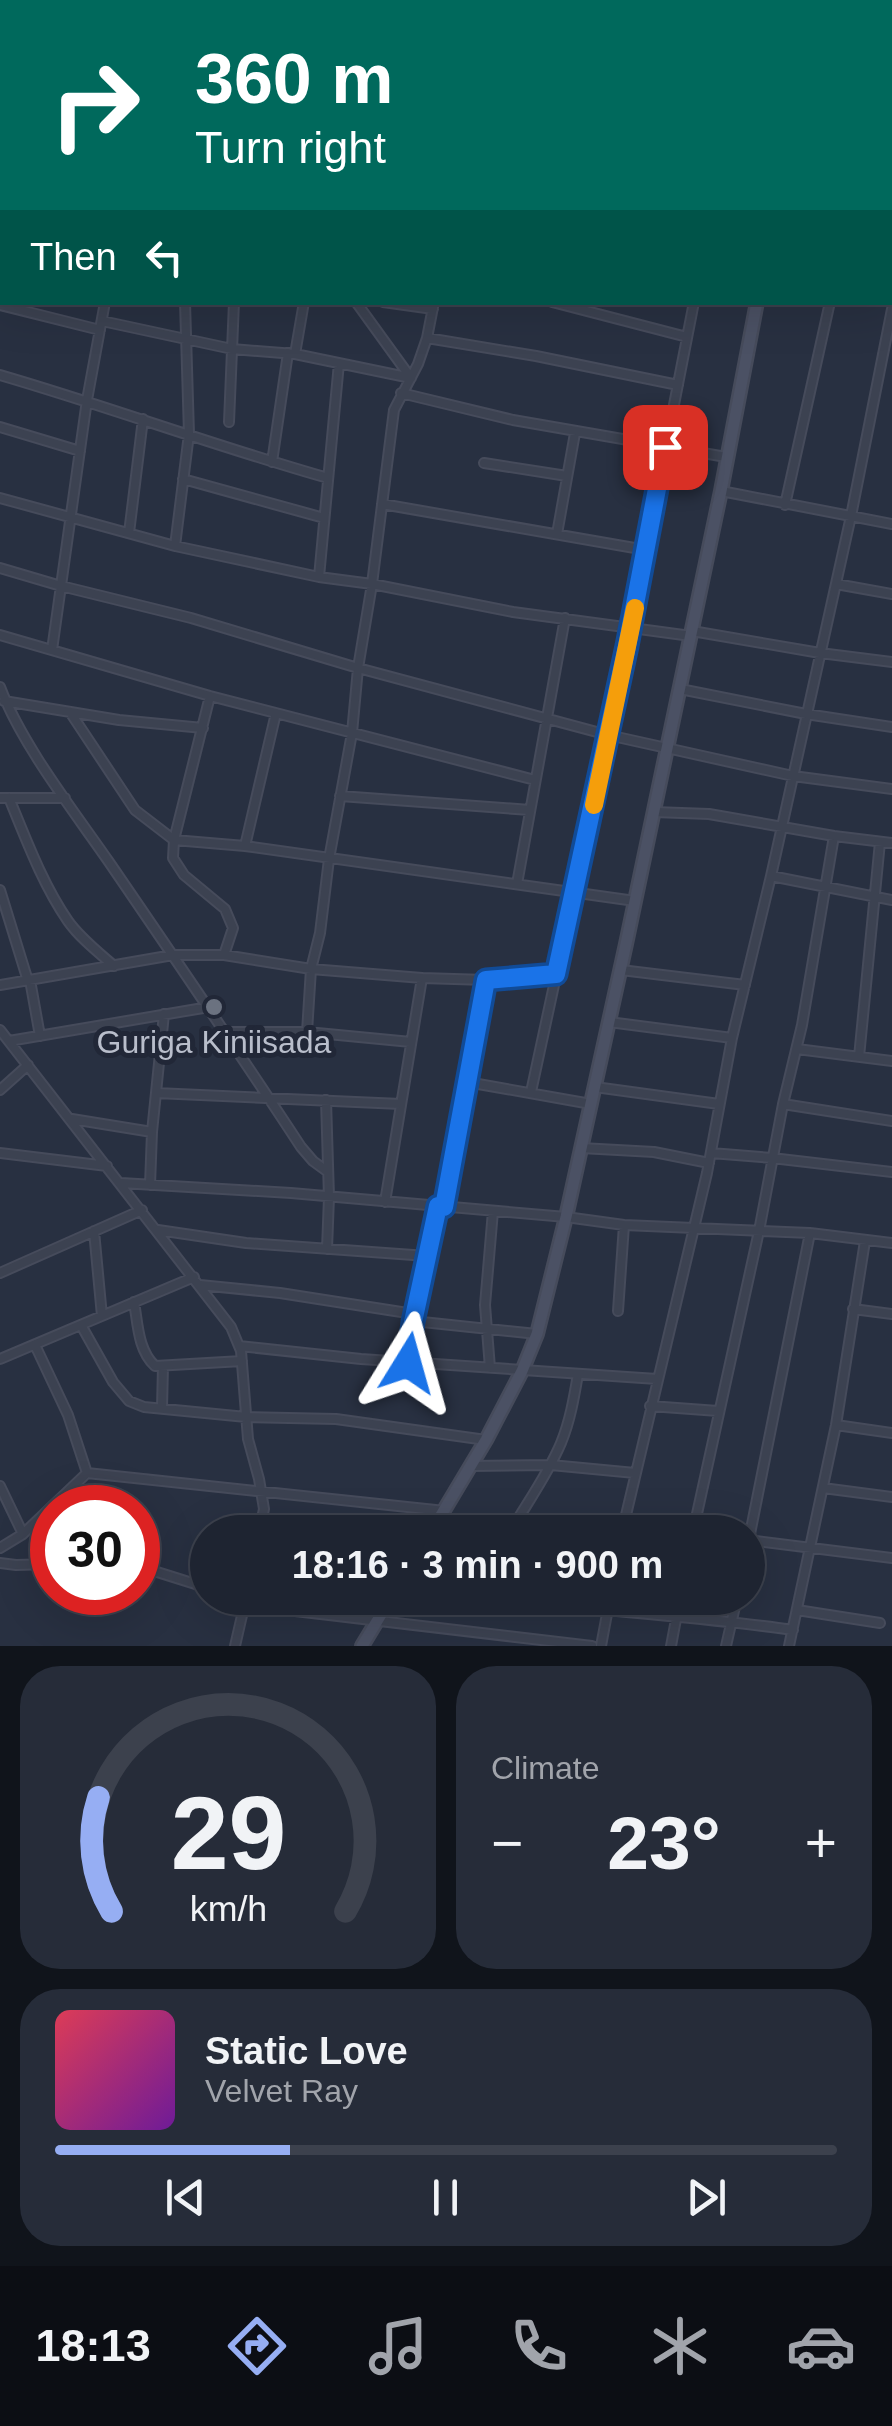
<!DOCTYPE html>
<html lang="en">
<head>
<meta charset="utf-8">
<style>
	:root { --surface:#1e2431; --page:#262c39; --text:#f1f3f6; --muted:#a1a4ab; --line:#3c414d; --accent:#96aef3 }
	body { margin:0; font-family:Arial,sans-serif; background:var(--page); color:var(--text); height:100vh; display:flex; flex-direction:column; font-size:38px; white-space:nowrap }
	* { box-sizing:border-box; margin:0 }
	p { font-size:32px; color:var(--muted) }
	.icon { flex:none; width:55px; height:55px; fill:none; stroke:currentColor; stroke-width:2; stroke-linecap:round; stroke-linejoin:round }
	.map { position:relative; height:1646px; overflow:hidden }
	.sheet { display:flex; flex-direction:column; gap:20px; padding:20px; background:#10141b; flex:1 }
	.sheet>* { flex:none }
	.hud { position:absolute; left:0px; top:0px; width:892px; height:305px; box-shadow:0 10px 40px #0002,0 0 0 2px var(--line); background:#00695c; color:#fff; overflow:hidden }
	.speed { position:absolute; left:30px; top:1485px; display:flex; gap:20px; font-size:50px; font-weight:700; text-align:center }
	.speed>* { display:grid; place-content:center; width:130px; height:130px; border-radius:50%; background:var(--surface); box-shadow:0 10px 40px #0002,0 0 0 2px var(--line); line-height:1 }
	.speed .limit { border:15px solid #d22; background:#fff; color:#111 }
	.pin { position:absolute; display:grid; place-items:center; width:85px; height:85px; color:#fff; margin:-42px; border-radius:20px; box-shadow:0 5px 15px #0006 }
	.me { position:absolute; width:110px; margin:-55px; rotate:8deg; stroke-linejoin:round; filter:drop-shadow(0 0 8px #0008) }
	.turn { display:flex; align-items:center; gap:35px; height:210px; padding:0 30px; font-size:45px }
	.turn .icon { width:130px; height:130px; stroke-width:2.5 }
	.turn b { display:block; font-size:70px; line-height:85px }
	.then { display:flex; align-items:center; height:95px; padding:0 30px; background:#0003; gap:20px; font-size:38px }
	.big { font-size:75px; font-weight:700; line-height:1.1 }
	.sheet .widget { flex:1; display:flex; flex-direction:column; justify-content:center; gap:15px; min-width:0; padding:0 35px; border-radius:40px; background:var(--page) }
	.sheet .dial { align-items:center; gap:0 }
	.dial svg { height:260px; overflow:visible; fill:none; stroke:var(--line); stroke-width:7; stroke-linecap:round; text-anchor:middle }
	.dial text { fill:var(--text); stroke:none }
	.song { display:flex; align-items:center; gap:30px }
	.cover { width:120px; height:120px; border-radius:15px; background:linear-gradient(135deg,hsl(350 70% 55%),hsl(280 70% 35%)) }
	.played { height:10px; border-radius:5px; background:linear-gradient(90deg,var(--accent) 30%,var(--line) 30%) }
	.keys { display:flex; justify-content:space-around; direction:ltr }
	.heat { display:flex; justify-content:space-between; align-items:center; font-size:55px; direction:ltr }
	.sheet .tiles { flex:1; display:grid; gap:20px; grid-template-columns:1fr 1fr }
	.widget:last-child { grid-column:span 2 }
	.trip { position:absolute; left:190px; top:1515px; width:575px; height:100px; border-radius:50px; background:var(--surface); box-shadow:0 10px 40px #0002,0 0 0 2px var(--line); font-weight:700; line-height:100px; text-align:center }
	.menu { display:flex; height:160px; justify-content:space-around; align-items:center; background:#0c0e14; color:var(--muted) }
	.menu .icon { width:70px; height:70px }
	.menu .active { color:var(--accent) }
	.menu b { font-size:45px; color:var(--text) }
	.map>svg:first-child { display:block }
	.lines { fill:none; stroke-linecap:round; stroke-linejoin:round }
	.street-casing { stroke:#464b5b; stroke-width:12 }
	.secondary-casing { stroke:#464b5b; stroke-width:16 }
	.street { stroke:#3c4251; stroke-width:8 }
	.secondary { stroke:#4b5164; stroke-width:11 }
	.route-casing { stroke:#114b97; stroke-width:25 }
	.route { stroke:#1a73e8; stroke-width:18 }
	.slow { stroke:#f59e0b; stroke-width:18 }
	.worship-dot { fill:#6b7280; stroke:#212737; stroke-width:4 }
	.labels { text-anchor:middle; stroke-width:10; stroke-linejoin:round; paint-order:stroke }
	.poi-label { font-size:32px; fill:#b9becb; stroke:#212737 }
</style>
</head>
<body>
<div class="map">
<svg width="892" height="1646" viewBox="0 0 892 1646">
	<rect width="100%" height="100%" fill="#283041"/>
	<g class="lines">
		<g class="street-casing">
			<path id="street" d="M31 0 38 2
				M134 0 136 2
				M207 0 239 2
				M493 0 501 2
				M259 2 260 0
				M358 2V0
				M644 2 645 0
				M890 13 892 3
				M0 53 2 54
				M890 61H892
				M0 113 2 114
				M890 121H892
				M0 179 2 180
				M890 219H892
				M0 236 2 237
				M356 302 411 378
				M383 302 433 309
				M552 302 687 337
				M0 305 100 330
				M102 321 232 349 295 354 411 378
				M427 338 536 356 678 385
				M295 354 304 302
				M0 375C110 407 218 447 328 478
				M401 393 513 420 726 457
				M229 422 234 302
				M0 427 80 451
				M272 462 288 353
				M484 463 567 476
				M183 479 324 518
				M721 491 892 524
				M0 498 175 546 319 577 372 584 513 612 691 636
				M382 504 646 550
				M785 505 830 302
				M129 533 143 419
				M557 534 575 433
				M175 546 189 434 185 302
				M0 568 61 586 191 618 358 668 608 735 793 776 892 789
				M319 577 339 363
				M836 584 892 594
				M692 631 820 653 892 662
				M0 635 210 696 535 780
				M52 650 87 400 105 302
				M0 687C22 745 73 810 109 862 174 957 238 1051 301 1147L313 1161 328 1172
				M680 689 806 714 892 727
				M210 696 174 840 173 858 184 875 225 909 233 928 224 955
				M4 701 119 720 203 728
				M70 712 135 810 174 840 245 846 635 901
				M340 796 530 810
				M0 798H65
				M9 798C26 839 42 883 68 921 80 938 98 952 114 966
				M654 812 709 814 834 836 892 843
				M245 846 276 713
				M771 876 892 900
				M517 884 565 618
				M0 890 28 981
				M621 970 745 985
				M30 980 40 1036
				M0 985 173 955H224L311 969 422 978 486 980 556 974
				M609 1022 732 1038
				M0 1030 231 1327 241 1351 248 1439 259 1479 264 1509 259 1532
				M226 1032H307L411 1042
				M307 1032 311 969 320 933 329 859 352 733 358 668 372 584 394 410 418 364 427 338 434 302
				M9 1041 209 1007
				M797 1049 892 1061
				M859 1057 880 842
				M467 1082 591 1104
				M595 1087 719 1104
				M0 1090 28 1065
				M531 1092 627 646 694 302
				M156 1093 401 1104
				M326 1100 329 1197 327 1249
				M783 1104 892 1121
				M72 1119 152 1132
				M581 1148 654 1152 709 1163
				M0 1153 107 1166
				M711 1153 772 1158 892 1172
				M121 1183 291 1193 566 1217 624 1225 810 1233 892 1243
				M150 1185 152 1132 164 1014
				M385 1202 422 978
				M444 1207 486 980
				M158 1230 246 1243 427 1256
				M94 1231 102 1316
				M0 1273 142 1210
				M200 1285 280 1293 414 1314
				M134 1302C138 1325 138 1350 155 1366L242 1361
				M853 1309 892 1314
				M618 1311 624 1225
				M413 1321 537 1334
				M81 1325 113 1382 129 1401 144 1407 246 1417 336 1419 486 1440
				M35 1345 68 1415 87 1473
				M239 1346 361 1359 657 1379
				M0 1359 194 1277
				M407 1363 413 1321 438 1206
				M490 1368 485 1305 493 1211
				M650 1406 718 1411
				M162 1408 163 1366
				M836 1425 892 1433
				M471 1466 551 1465 635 1473
				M0 1486 23 1534
				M823 1488 892 1497
				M510 1532C527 1503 548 1474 561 1443 570 1421 574 1398 578 1374
				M622 1532 707 1173 732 1038 771 876 851 516 892 309
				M693 1532 759 1231 783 1104 802 1025 834 836
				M748 1540 892 1558
				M748 1544 810 1233
				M0 1548 23 1534 87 1473 445 1511
				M0 1563 16 1565 52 1564
				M138 1566 208 1588
				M233 1598 244 1605 592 1646
				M504 1598C600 1612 697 1616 793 1630
				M797 1610 880 1623
				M235 1646 246 1598
				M601 1646 610 1598
				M671 1646 680 1598
				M726 1646 737 1598
				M789 1646 836 1425 865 1241"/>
		</g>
		<g class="secondary-casing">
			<path id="secondary" d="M816 2V0
				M431 1532 486 1440 522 1371 537 1334 566 1217 626 944 721 491 757 302
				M362 1646 391 1598"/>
		</g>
		<use href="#street" class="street"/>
		<use href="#secondary" class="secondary"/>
	</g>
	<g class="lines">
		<g class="route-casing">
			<path id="route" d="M408 1363 413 1322 438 1206 444 1207 486 980 556 974 627 646 665 447"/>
		</g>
		<use href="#route" class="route"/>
		<path class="slow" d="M594 805 635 608"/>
	</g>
	<circle class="worship-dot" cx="214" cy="1007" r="10"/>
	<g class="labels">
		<g class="poi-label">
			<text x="214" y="1053">Guriga Kiniisada</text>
		</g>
	</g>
</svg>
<div class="speed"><div class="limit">30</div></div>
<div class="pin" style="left:665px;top:447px;background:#d93025"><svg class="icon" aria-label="arrive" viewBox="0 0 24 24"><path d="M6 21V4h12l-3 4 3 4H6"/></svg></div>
<svg class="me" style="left:408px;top:1363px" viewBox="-20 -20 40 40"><path d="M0-17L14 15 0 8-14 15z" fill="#1a73e8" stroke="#fff" stroke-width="4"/></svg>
<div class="trip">18:16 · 3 min · 900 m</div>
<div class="hud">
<div class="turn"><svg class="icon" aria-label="right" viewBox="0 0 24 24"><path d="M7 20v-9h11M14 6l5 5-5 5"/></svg><div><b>360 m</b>Turn right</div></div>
<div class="then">Then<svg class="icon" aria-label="left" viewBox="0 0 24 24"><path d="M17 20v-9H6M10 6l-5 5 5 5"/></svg></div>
</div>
</div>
<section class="sheet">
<div class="tiles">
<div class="widget dial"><svg viewBox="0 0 100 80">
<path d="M14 69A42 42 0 1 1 86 69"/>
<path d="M14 69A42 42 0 0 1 10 34" stroke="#96aef3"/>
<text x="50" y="56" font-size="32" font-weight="700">29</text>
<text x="50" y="72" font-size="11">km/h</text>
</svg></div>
<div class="widget"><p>Climate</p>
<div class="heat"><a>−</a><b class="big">23°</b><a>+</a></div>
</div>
<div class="widget">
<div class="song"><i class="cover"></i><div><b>Static Love</b><p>Velvet Ray</p></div></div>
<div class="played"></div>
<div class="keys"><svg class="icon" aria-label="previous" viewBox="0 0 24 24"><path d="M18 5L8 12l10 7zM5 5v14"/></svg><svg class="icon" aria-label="pause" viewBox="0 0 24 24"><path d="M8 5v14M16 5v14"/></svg><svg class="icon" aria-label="next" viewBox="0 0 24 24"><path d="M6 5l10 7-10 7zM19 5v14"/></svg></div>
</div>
</div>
</section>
<nav class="menu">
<b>18:13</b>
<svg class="icon active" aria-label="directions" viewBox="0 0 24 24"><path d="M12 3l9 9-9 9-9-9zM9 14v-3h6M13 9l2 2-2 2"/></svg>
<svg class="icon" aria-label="music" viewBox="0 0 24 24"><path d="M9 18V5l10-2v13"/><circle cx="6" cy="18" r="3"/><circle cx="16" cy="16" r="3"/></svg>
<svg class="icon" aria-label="phone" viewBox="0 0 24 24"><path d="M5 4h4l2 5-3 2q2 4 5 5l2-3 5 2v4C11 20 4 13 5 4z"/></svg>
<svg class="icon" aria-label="climate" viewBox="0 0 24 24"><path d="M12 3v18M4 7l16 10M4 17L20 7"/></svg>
<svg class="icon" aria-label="car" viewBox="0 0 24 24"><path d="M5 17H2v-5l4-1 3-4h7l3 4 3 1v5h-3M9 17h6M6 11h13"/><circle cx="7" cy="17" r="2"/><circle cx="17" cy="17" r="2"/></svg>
</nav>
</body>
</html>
